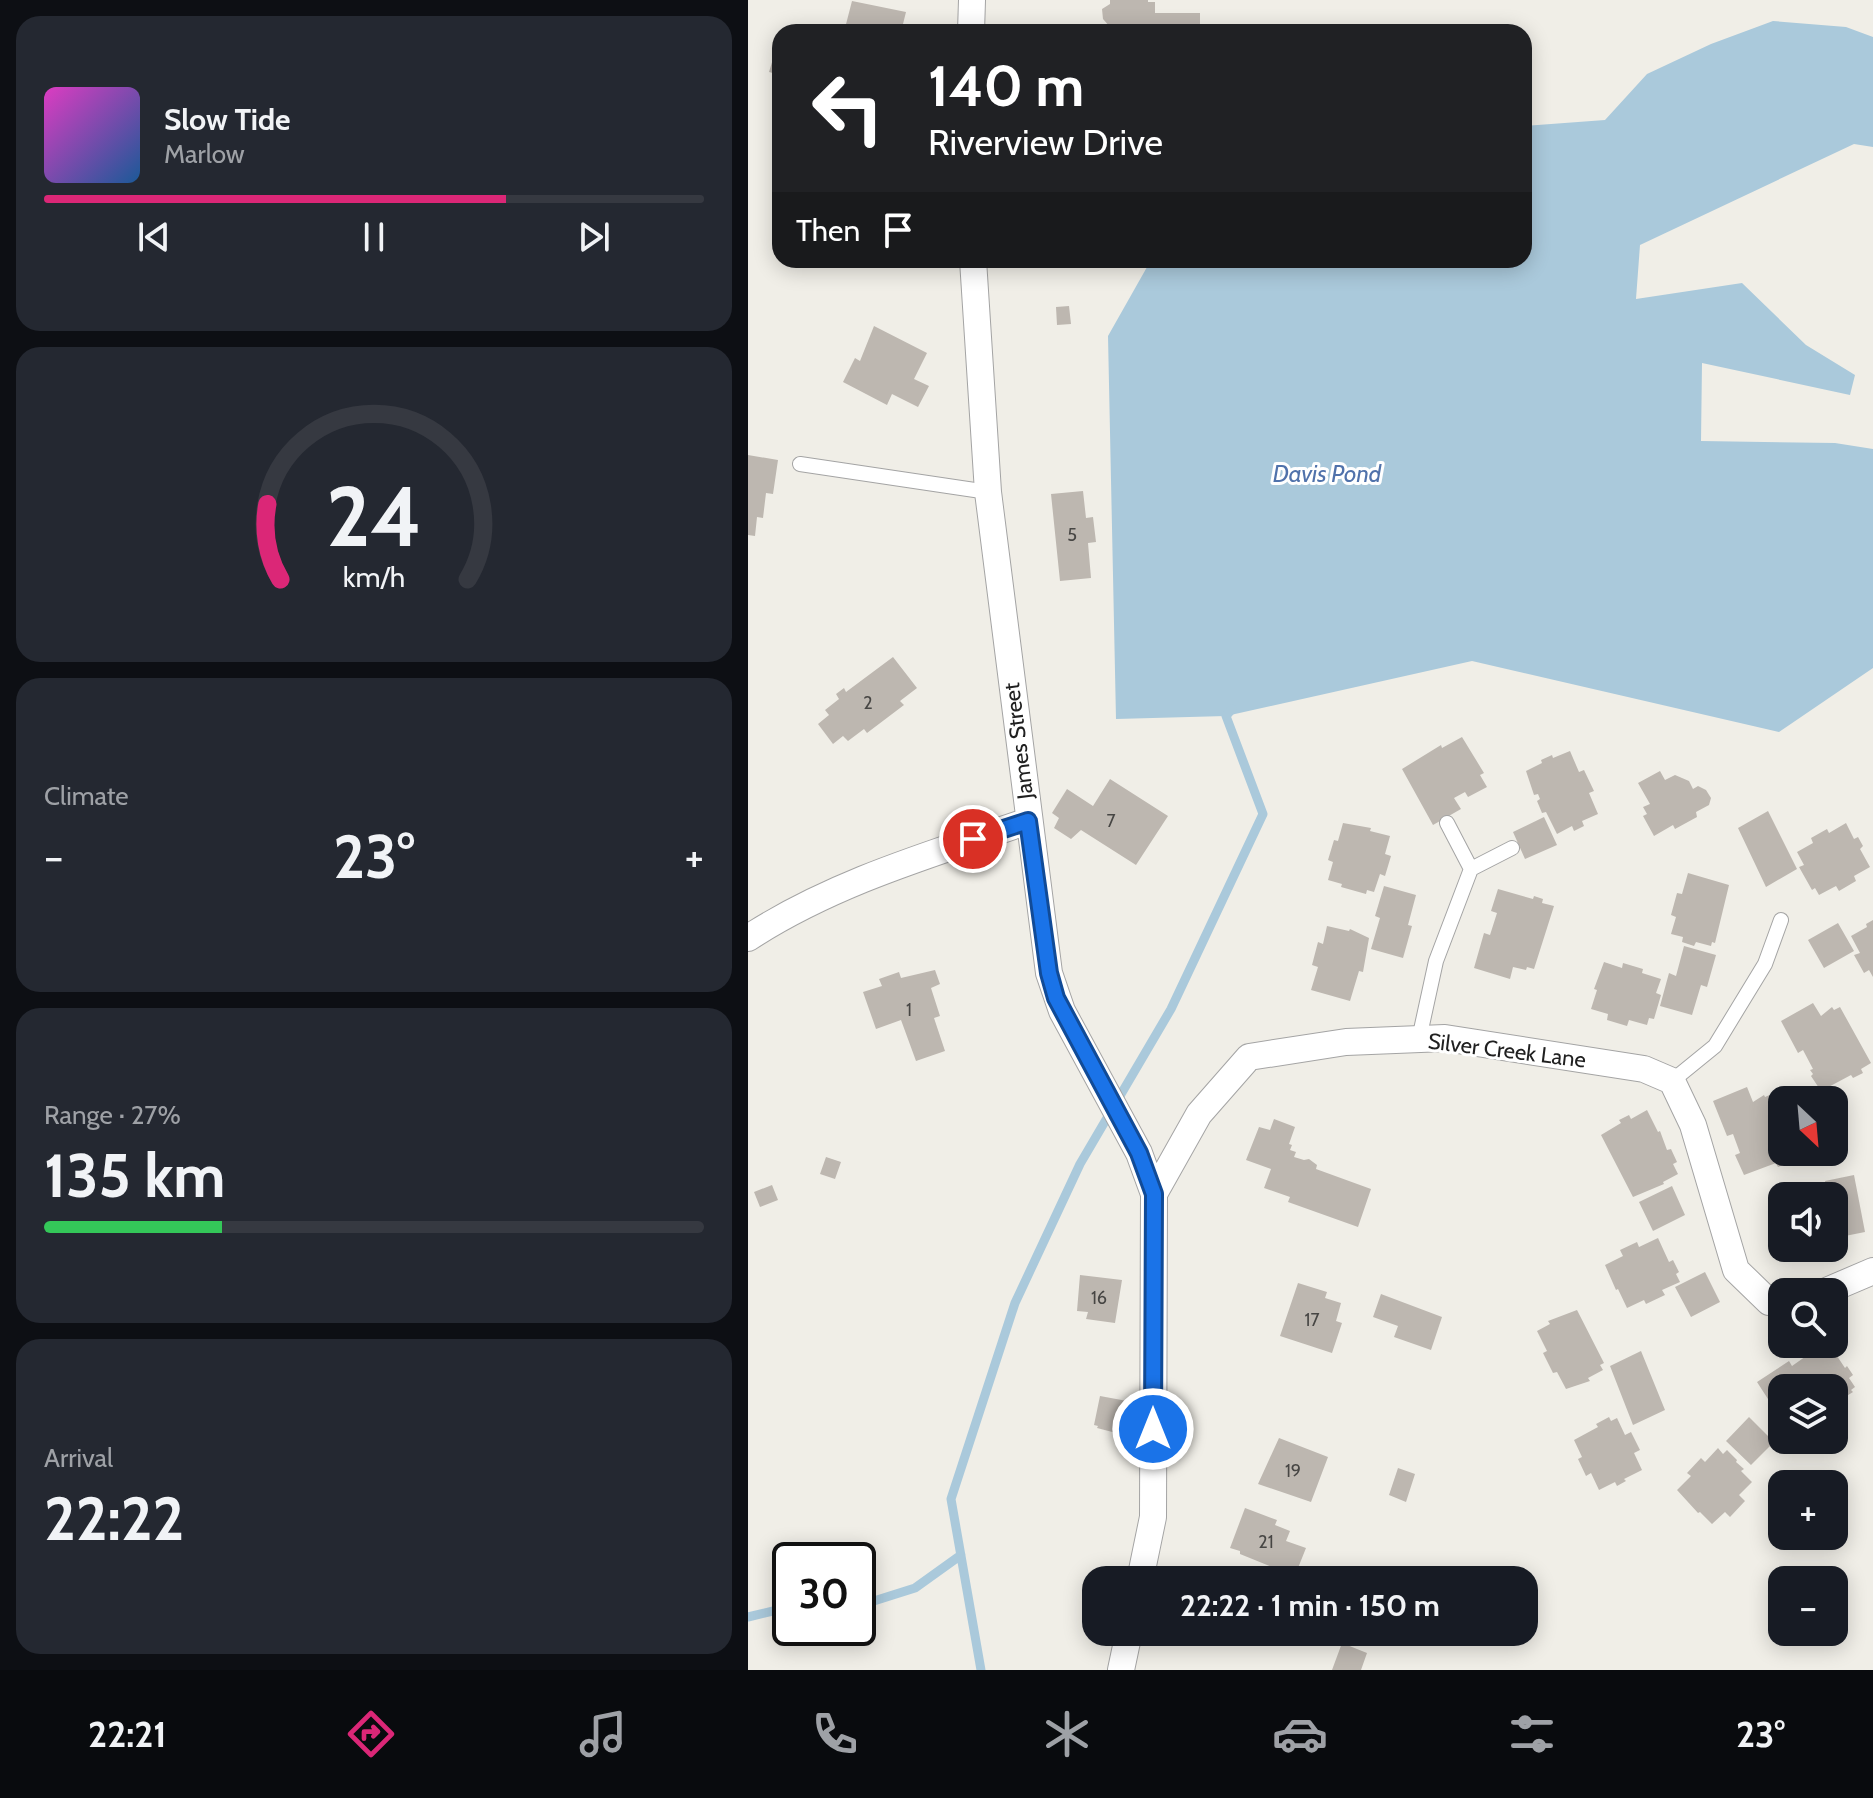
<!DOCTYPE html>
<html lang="en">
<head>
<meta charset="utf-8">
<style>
	:root { --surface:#171b24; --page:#242831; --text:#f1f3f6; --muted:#9ea1a6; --line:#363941; --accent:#db2777 }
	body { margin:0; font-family:Cabin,sans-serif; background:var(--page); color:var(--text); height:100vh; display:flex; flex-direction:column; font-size:30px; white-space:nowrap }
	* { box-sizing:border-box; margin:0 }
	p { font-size:26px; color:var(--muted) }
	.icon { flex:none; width:44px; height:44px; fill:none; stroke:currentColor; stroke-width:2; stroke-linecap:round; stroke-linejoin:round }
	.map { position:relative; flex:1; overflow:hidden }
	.details { display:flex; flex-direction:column; gap:16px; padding:16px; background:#0d0f14; width:748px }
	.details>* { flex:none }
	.hud { position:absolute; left:24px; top:24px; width:760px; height:244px; border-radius:24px; box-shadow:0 4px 20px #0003; background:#202124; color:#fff; overflow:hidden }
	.needle { width:52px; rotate:154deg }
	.tools { position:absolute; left:1020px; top:1086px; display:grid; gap:16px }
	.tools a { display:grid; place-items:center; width:80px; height:80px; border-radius:16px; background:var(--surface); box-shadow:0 4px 20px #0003; font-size:40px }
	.speed { position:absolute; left:24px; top:1542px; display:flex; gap:16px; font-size:40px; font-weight:700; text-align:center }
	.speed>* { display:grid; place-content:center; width:104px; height:104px; border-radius:50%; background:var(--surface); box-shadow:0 4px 20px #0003; line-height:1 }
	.speed .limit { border:4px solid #111; border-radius:12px; background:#fff; color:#111 }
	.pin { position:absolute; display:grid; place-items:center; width:68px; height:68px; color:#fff; margin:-34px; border:4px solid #fff; border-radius:50%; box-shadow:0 2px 8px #0007 }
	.me { position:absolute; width:88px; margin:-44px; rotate:0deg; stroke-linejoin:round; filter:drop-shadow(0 0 6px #0008) }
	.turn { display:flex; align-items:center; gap:28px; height:168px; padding:0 24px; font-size:36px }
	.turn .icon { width:104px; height:104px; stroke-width:2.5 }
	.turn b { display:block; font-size:56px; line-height:68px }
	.then { display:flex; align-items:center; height:76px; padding:0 24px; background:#0003; gap:16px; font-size:30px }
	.big { font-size:60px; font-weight:800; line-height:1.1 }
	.details .widget { flex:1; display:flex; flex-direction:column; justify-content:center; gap:12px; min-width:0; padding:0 28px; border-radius:24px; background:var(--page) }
	.details .dial { align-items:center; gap:0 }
	.dial svg { height:208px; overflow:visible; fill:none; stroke:var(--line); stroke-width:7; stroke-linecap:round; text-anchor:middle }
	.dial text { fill:var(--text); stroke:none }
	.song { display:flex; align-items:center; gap:24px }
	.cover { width:96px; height:96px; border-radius:12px; background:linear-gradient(135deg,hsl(310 70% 55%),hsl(210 70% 35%)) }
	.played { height:8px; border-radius:4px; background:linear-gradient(90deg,var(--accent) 70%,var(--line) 70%) }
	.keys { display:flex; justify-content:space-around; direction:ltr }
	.heat { display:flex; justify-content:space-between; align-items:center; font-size:44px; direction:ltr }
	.charge { height:12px; border-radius:6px; background:linear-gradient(90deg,#34c759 27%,var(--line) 0) }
	.trip { position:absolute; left:334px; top:1566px; width:456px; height:80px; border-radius:24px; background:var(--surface); box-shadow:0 4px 20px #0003; font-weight:800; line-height:80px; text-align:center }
	.menu { display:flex; height:128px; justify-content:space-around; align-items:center; background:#090b0e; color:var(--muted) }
	.menu .icon { width:56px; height:56px }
	.menu .current { color:var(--accent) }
	.menu b { font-size:36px; color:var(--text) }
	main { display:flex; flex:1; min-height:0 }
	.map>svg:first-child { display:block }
	.water { fill:#aac9db }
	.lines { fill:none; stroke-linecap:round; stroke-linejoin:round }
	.stream { stroke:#aac9db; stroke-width:9 }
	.building { fill:#bdb7b0 }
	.service-casing { stroke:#a4a4a4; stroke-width:16 }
	.minor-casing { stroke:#a4a4a4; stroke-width:28 }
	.service { stroke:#fff; stroke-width:14 }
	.minor { stroke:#fff; stroke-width:26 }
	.route-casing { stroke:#114b97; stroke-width:20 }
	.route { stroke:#1a73e8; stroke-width:14 }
	.labels { text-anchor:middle; stroke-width:6; stroke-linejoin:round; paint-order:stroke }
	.number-label { font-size:18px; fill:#474644 }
	.street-label { font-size:22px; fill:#202020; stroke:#fff }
	.water-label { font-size:24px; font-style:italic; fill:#5072ab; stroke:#fff }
</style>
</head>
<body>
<main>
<section class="details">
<div class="widget">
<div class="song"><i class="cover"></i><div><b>Slow Tide</b><p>Marlow</p></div></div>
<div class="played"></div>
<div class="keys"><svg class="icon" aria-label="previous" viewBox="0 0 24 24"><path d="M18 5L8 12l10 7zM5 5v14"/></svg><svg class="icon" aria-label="pause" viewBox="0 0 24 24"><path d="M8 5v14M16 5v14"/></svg><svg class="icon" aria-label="next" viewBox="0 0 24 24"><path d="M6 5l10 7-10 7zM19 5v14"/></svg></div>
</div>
<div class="widget dial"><svg viewBox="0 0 100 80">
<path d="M14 69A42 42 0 1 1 86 69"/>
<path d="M14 69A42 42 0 0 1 9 40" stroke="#db2777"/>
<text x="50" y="56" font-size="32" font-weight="700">24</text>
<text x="50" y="72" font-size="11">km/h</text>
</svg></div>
<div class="widget"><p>Climate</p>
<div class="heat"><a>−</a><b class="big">23°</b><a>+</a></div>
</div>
<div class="widget"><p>Range · 27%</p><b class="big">135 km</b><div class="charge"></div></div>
<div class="widget"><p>Arrival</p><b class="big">22:22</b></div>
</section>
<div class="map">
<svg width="1125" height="1670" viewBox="0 0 1125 1670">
	<rect width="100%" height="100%" fill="#f0eee7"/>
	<path class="water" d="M1025 21 1098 27 1125 37V147L1106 144 892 245 888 299 994 283 1058 345 1107 375 1102 395 954 363 953 441 1087 443 1125 449V668L1031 732 724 661 478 716 368 719 360 336 403 260H776V126L857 120 899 74 963 44Z"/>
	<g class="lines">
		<path class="stream" d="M110 1606 167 1588 213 1555
			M0 1617 42 1607
			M233 1670 203 1499 267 1303 332 1164 423 1009 515 814 478 716 484 709"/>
	</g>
	<path class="building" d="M362 0H400V2H407V13H452V32H362V27L355 19 354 9 362 4Z
		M104 1 158 12 153 32H96Z
		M31 39H32V75L21 72Z
		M321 306 323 324 309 325 308 307Z
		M126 326 179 353 166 379 181 386 170 407 144 394 139 405 95 382 107 358 112 361Z
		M0 455 30 460 25 494 18 493 15 518 9 517 7 536 0 535Z
		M335 491 338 518 345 517 348 542 340 543 343 578 312 581 303 494Z
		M145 657 169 688 152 701 156 705 119 733 116 729 100 741 95 736 85 744 70 724 81 715 77 710 91 699 88 694 96 688 98 692Z
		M714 737 736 773 732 775 739 787 720 797 717 792 706 798 713 809 685 825 654 769 693 745 694 748Z
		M822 751 831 772 836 770 846 791 841 793 850 814 834 821 836 826 826 831 824 826 809 834 798 812 794 813 789 801 792 799 790 794 786 795 778 771 794 763 793 760 804 755 805 758Z
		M912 771 917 780 927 775 941 781 945 789 950 786 958 790 963 798 961 805 948 812 949 817 927 829 925 825 906 836 895 816 899 814 895 807 902 804 890 783Z
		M362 779 420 816 388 865 333 830 323 839 306 828 311 818 304 813 319 789 345 806Z
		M1020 811 1049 869 1018 887 990 828Z
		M796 817 809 845 777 859 765 832Z
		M595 823 623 828 622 831 642 836 637 854 643 856 637 876 632 874 626 892 619 890 618 894 593 887 594 884 580 880 585 862 580 860 586 840 590 841Z
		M1098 823 1106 839 1110 837 1115 846 1112 849 1122 867 1106 876 1108 881 1091 891 1088 886 1071 895 1067 888 1064 890 1051 867 1056 865 1049 852 1065 843 1063 838 1079 829 1081 833Z
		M940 873 981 885 967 943 964 942 963 946 948 942 946 946 934 942 935 937 923 934 928 917 923 915 929 893 934 894Z
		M636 886 668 895 660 925 664 926 655 958 623 949 632 918 627 916Z
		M750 889 785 899 786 896 795 899 794 903 806 906 786 969 779 967 778 970 765 967 762 979 726 968 736 933 742 935 749 913 743 911Z
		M1125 920V977L1121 970 1116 973 1106 955 1112 953 1103 936 1119 927 1118 924Z
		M1090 923 1106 951 1076 968 1060 940Z
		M579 926 601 931 602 929 621 938 615 972 611 971 602 1001 563 990 570 967 564 965 570 942 575 944Z
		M936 946 968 955 959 987 953 985 944 1015 912 1006 921 973 928 976Z
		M856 962 874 968 875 963 895 969 894 973 913 979 908 993 913 995 906 1019 901 1018 899 1025 881 1020 879 1026 859 1020 860 1014 843 1009 849 990 846 989Z
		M187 970 192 984 183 988 192 1016 186 1018 197 1051 168 1061 153 1020 128 1029 115 992 134 986 131 979 151 972 153 978Z
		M1065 1003 1073 1016 1084 1007 1086 1010 1092 1007 1123 1063 1113 1069 1115 1073 1105 1078 1103 1075 1073 1091 1063 1076 1065 1074 1062 1070 1065 1069 1055 1050 1050 1053 1033 1021Z
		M999 1087 1005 1102 1016 1095 1017 1097 1024 1094 1034 1120V1152H1054L1038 1158 1040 1163 1030 1167 1028 1163 996 1175 987 1155 992 1153 985 1134 979 1136 965 1101Z
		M899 1110 910 1132 912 1131 919 1150 923 1149 929 1162 925 1164 930 1174 915 1182 916 1184 885 1197 853 1135 873 1123 871 1120 881 1115 883 1119Z
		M526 1119 547 1127 541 1144 544 1145 542 1150 548 1152 546 1157 556 1160 561 1159 569 1165 568 1169 623 1189 610 1227 540 1202 542 1197 516 1188 523 1169 498 1160 511 1127 522 1130Z
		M78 1157 93 1162 87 1179 72 1174Z
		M1106 1175 1117 1232 1087 1238 1086 1196H1080L1077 1181Z
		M24 1185 30 1200 12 1207 6 1192Z
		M924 1186 937 1215 905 1231 891 1202Z
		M910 1238 921 1262 925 1260 931 1272 928 1274 932 1282 914 1290 917 1295 898 1304 896 1300 879 1308 870 1289 868 1290 857 1265 875 1256 872 1250 889 1242 891 1247Z
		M957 1272 972 1302 943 1317 927 1287Z
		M332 1275 374 1280 367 1323 338 1319 340 1312 329 1311Z
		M550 1283 579 1292 577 1298 593 1303 588 1321 594 1323 584 1353 532 1336Z
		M633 1294 694 1317 683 1350 646 1337 650 1326 625 1317Z
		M829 1310 856 1363 852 1365 855 1370 840 1378 842 1381 818 1389 809 1372 805 1373 795 1353 799 1351 789 1331 802 1324 800 1321Z
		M1067 1344H1081L1097 1368 1099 1366 1105 1375 1101 1378 1107 1387 1103 1390 1105 1392 1097 1397 1095 1394 1086 1403V1388H1034V1409L1029 1413 1009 1382 1041 1361 1044 1366 1061 1354 1058 1350Z
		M893 1351 917 1410 885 1425 862 1366Z
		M352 1396 379 1401 372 1434 349 1428 350 1426 346 1425Z
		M861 1417 863 1421 869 1418 877 1435 883 1432 892 1450 886 1453 894 1470 876 1479 878 1481 869 1486 867 1482 851 1490 843 1473 838 1476 830 1459 834 1457 826 1440 850 1427 848 1424Z
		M1001 1417 1026 1442 1003 1465 978 1441Z
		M531 1438 580 1457 563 1502 510 1484Z
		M970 1448 975 1454 979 1450 989 1460 988 1462 996 1469 993 1471 1004 1482 991 1495 997 1501 982 1517 977 1512 964 1524 952 1512 950 1513 929 1490 943 1476 939 1473 953 1458 957 1462Z
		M650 1468 667 1474 658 1502 641 1495Z
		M497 1508 529 1520 527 1525 542 1531 538 1541 558 1548 548 1573 530 1566 529 1569 492 1554V1551L482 1548Z
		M594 1643 619 1653 613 1670H584Z"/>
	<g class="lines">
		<g class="service-casing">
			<path id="service" d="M52 464 240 492
				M699 823 723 869 764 848
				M671 1039 688 961 723 869
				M924 1081 967 1046 1017 964 1033 920"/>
		</g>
		<g class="minor-casing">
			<path id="minor" d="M223 32 224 0
				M225 260 240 492 301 973 314 1011 391 1153 406 1194 405 1517 392 1580
				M0 938C86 882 184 854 280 821
				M406 1194 451 1114 501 1057 598 1042 697 1038 896 1069 924 1081 945 1125 988 1270 1021 1302 1034 1300
				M1076 1292 1125 1271
				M373 1670 381 1632"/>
		</g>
		<use href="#service" class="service"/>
		<use href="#minor" class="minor"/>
	</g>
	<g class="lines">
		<g class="route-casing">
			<path id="route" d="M225 839 280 821 301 973 308 998 391 1153 406 1194 405 1429"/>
		</g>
		<use href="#route" class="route"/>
	</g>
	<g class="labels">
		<g class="number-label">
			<text x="324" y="541">5</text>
			<text x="120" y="709">2</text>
			<text x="363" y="827">7</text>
			<text x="161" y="1016">1</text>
			<text x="351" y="1304">16</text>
			<text x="564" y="1326">17</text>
			<text x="545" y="1477">19</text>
			<text x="518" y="1548">21</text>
		</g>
		<g class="street-label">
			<text transform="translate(270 741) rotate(-97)" y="8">James Street</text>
			<text transform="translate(759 1050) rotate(7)" y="8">Silver Creek Lane</text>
		</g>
		<g class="water-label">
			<text x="579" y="482">Davis Pond</text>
		</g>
	</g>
</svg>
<div class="tools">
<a><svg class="needle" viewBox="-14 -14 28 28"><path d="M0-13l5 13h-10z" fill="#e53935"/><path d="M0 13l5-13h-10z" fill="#9ea1a6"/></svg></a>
<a><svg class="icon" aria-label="sound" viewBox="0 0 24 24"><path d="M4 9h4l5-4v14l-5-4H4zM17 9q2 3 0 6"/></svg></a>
<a><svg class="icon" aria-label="search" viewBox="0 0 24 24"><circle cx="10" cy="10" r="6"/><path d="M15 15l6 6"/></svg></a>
<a><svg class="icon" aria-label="layers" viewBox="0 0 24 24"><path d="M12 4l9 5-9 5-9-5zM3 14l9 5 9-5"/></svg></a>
<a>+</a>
<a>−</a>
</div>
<div class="speed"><div class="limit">30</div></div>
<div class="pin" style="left:225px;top:839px;background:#d93025"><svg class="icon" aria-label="arrive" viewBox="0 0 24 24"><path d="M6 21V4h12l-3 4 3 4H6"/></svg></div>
<svg class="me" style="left:405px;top:1429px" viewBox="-20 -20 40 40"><circle r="17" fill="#1a73e8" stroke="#fff" stroke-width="3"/><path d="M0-11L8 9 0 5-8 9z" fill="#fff"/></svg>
<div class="trip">22:22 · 1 min · 150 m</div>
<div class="hud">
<div class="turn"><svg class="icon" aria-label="left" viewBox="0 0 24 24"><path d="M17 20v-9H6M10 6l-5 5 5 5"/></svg><div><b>140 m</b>Riverview Drive</div></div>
<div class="then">Then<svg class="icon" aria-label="arrive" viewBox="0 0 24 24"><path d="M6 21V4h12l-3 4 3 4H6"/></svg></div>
</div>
</div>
</main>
<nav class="menu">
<b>22:21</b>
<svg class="icon current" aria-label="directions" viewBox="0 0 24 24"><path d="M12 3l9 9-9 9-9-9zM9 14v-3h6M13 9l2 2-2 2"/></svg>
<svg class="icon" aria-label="music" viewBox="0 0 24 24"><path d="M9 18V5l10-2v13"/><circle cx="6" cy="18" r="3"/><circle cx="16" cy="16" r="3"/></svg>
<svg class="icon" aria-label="phone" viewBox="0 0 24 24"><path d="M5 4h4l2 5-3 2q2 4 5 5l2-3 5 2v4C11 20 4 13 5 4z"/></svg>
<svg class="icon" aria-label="climate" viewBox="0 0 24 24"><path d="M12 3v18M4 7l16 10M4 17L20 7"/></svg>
<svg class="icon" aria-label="car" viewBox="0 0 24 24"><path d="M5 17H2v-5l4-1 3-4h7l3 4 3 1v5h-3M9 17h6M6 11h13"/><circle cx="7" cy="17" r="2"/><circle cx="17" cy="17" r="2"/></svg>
<svg class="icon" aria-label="filters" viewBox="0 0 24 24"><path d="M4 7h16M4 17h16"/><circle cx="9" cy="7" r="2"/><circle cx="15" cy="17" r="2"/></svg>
<b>23°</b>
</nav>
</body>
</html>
